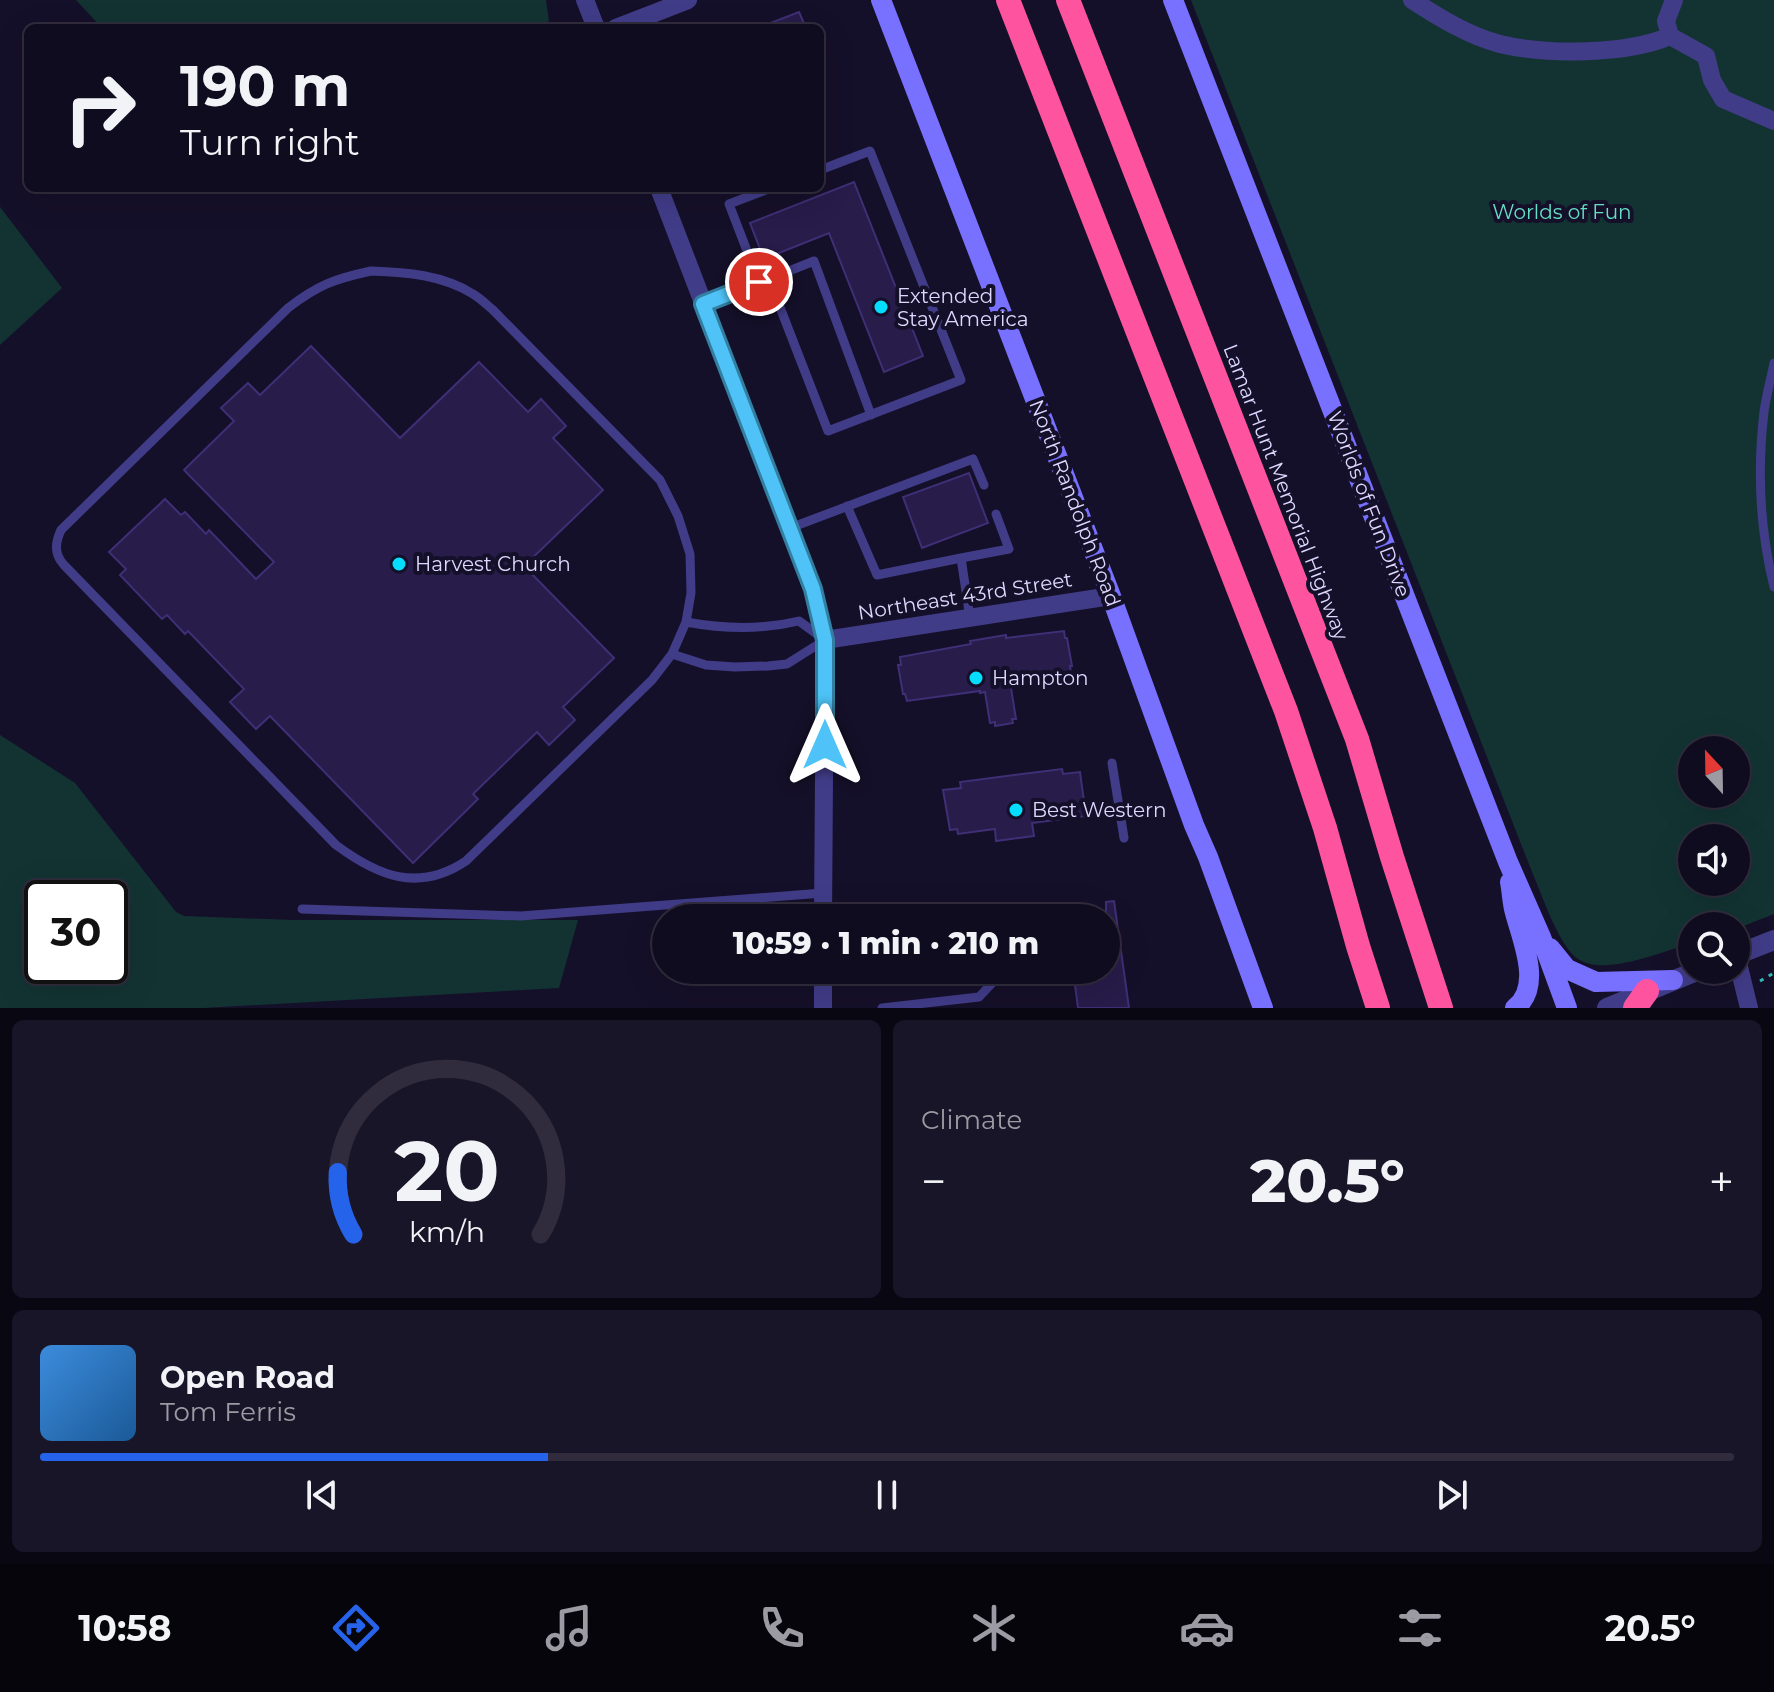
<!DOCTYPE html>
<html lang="en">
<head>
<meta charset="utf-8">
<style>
	:root { --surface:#100c1f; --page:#191528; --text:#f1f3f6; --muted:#9c9ba4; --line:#302c3d; --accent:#2563eb }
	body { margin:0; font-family:Montserrat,sans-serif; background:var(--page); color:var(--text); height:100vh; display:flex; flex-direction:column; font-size:30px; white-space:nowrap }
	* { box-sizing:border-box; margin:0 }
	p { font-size:26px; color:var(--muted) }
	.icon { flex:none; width:44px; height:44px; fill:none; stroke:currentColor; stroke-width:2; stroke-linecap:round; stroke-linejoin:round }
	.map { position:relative; height:1008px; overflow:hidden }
	.details { display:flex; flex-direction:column; gap:12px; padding:12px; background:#090711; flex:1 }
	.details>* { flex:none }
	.hud { position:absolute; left:24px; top:24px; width:800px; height:168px; border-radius:12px; box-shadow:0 8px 32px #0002,0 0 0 2px var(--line); background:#100c1f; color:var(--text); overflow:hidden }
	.needle { width:52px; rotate:338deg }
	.controls { position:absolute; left:1678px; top:736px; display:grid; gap:16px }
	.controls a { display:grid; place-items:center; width:72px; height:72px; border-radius:50%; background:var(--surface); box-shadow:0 8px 32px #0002,0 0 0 2px var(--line); font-size:40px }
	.speed { position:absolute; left:24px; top:880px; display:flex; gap:16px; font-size:40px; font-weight:700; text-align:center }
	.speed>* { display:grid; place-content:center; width:104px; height:104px; border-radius:50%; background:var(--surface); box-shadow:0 8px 32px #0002,0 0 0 2px var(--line); line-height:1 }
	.speed .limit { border:4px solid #111; border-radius:12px; background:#fff; color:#111 }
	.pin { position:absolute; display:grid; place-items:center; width:68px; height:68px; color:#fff; margin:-34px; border:4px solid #fff; border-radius:50%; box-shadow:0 2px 8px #0007 }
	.me { position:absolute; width:88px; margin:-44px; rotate:0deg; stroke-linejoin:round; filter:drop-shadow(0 0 6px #0008) }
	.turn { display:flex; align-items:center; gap:28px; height:168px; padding:0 24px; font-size:36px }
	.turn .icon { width:104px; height:104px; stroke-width:2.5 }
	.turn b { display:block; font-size:56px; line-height:68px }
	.big { font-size:60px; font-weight:800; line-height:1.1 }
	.details .tile { flex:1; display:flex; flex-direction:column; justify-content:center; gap:12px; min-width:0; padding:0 28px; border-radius:12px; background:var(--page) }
	.details .dial { align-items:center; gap:0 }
	.dial svg { height:208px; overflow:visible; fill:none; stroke:var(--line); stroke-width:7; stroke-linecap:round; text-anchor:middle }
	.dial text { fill:var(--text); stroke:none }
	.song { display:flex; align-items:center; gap:24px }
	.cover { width:96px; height:96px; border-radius:12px; background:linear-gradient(135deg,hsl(210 70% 55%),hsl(210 70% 35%)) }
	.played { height:8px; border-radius:4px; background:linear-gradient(90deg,var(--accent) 30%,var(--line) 30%) }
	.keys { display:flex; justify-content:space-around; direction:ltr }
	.heat { display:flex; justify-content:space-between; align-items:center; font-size:44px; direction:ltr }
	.details .tiles { flex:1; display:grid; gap:12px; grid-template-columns:1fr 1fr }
	.tile:last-child { grid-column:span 2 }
	.trip { position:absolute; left:652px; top:904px; width:468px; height:80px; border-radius:40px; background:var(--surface); box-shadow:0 8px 32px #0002,0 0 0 2px var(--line); font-weight:800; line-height:80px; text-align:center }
	.tab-bar { display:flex; height:128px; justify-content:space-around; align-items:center; background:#06050c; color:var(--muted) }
	.tab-bar .icon { width:56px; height:56px }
	.tab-bar .active { color:var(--accent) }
	.tab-bar b { font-size:36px; color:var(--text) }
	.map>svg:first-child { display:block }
	.green { fill:#133333; fill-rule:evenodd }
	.building { fill:#271c4a; stroke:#3f2f76; stroke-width:2 }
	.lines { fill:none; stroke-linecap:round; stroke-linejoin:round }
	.path { stroke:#31bbb7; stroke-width:3; stroke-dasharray:4 6; stroke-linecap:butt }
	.service { stroke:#413c88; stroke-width:9 }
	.minor { stroke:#413c88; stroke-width:18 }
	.tertiary { stroke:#413c88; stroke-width:20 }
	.secondary { stroke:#7870fe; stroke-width:20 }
	.motorway { stroke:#fe54a0; stroke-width:24 }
	.route-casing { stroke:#337fa1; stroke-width:20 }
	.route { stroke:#4fc3f7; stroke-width:14 }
	.poi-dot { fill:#05ddfe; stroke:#151029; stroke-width:3 }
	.labels { text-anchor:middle; stroke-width:8; stroke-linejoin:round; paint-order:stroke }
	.park-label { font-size:20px; fill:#63e0c5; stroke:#151029 }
	.poi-label { font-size:20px; fill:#ded8ff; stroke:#151029; text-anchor:start }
	.street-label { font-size:20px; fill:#ded8ff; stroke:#151029 }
</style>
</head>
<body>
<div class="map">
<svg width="1774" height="1008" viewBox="0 0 1774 1008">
	<rect width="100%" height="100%" fill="#151029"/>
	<path class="green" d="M76 0H546L549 21 533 28H102Z
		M1191 0H1774V914L1736 929V926H1692V943C1664 951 1604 977 1578 959 1558 945 1542 894 1532 872ZM1692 750H1736V794H1692ZM1692 838H1736V882H1692Z
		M0 207 62 288 0 345Z
		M0 735 75 783 176 912 184 916 292 920H578L559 988 203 1008H0ZM42 898H110V966H42Z"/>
	<path class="building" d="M799 12 806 28H760V27Z
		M854 182 923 356 884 372 829 233 764 259 750 223Z
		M311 346 400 438 479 362 528 412 541 399 566 426 553 438 603 490 524 566 614 658 563 707 575 720 549 745 537 732 473 794 478 799 413 863 270 716 256 729 230 702 244 689 188 631 185 634 167 615 162 619 120 575 126 569 109 552 165 499 181 515 185 512 206 534 209 530 256 579 274 562 184 470 234 421 221 408 248 383 260 395Z
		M969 473 988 523 922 548 903 497Z
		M1064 631 1065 638H1067L1072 666H1070L1071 673 1051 677V680L1014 686V688H1011L1016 719H1012L1013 723 995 726V722L990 723 985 692 980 693V691L907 701 905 694H903L898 665H901L900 657 971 644 970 641 1006 635V638Z
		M1062 769 1063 774 1080 772 1086 816 1032 823 1034 836 996 841 995 829 958 834 957 829 950 830 943 790 961 788 960 782Z
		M1114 901 1129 1008H1078L1073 970H1106V902Z"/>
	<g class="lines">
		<path class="path" d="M1760 981 1774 973"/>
		<path class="service" d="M371 271C406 272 443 275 473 294 480 298 487 305 493 310L660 480 678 516 690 554 691 593 686 622 672 654 652 680 466 861C418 893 378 876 336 845L64 565C54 554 55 543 61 530L288 308C318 285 334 279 371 271Z
			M769 279 814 261 871 415
			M759 282 729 204 771 188
			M703 304 769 279 828 431 961 380 870 151 820 170
			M1774 363C1771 379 1766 396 1764 412 1757 471 1760 530 1774 587
			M847 506 877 575 961 558
			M790 528 973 459 984 485
			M970 618 961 558 1009 549 996 514
			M672 654 706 665 735 667 768 666 787 664 825 640 799 621C762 630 724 629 686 622
			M1112 763 1124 838
			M302 909 521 916 823 893
			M882 1008 979 997 995 980 996 970"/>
		<path class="minor" d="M585 0 596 28
			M1412 0C1438 17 1469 36 1500 44 1546 55 1626 55 1670 36
			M1674 0 1666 21 1670 36 1706 56 1712 80 1723 99 1774 121
			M616 28 688 0
			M659 188 813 589 825 640 823 918
			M825 640 1111 596
			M1736 955 1749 1008
			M823 1008V970"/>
		<path class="tertiary" d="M1736 955 1774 940
			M1607 1008 1699 970"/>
		<path class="secondary" d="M881 0 1111 596 1194 825 1208 857 1263 1008
			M1173 0 1508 862 1541 937 1567 1008
			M1510 882C1512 892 1512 903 1515 913 1522 940 1543 987 1515 1008
			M1550 948 1567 969 1596 982 1673 980"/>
		<path class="motorway" d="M1008 0 1286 711 1325 828 1358 946 1378 1008
			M1068 0 1357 739 1392 857 1441 1008
			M1635 1008 1647 991"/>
	</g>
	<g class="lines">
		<g class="route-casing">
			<path id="route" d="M759 282 703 304 813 589 825 640V745"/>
		</g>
		<use href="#route" class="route"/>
	</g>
	<g class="poi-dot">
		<circle cx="881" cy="307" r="8"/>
		<circle cx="399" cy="564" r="8"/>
		<circle cx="976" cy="678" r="8"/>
		<circle cx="1016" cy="810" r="8"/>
	</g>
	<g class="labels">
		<g class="park-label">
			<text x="1562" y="219">Worlds of Fun</text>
		</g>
		<g class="poi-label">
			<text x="897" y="303">Extended<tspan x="897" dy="23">Stay America</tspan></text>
			<text x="415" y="571">Harvest Church</text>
			<text x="992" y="685">Hampton</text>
			<text x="1032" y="817">Best Western</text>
		</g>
		<g class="street-label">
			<text transform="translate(1286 492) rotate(69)" y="7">Lamar Hunt Memorial Highway</text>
			<text transform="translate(1075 503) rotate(69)" y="7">North Randolph Road</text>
			<text transform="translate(1369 504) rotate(69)" y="7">Worlds of Fun Drive</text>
			<text transform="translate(965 596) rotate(-9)" y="7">Northeast 43rd Street</text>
		</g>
	</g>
</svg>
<div class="controls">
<a><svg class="needle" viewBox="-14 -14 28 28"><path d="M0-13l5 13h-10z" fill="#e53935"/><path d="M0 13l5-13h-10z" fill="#9c9ba4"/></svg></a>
<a><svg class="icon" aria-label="sound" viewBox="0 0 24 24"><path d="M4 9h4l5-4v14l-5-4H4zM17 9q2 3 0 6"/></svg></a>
<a><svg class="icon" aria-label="search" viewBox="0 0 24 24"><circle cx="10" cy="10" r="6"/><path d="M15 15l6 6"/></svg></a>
</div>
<div class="speed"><div class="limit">30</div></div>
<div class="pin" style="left:759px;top:282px;background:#d93025"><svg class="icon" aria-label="arrive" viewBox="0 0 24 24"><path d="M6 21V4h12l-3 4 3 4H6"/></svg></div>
<svg class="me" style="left:825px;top:745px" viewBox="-20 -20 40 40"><path d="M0-17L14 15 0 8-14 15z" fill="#4fc3f7" stroke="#fff" stroke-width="4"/></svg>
<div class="trip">10:59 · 1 min · 210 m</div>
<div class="hud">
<div class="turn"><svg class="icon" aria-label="right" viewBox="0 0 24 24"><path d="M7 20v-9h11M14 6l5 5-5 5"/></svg><div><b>190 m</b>Turn right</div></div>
</div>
</div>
<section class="details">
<div class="tiles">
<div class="tile dial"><svg viewBox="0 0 100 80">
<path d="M14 69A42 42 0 1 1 86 69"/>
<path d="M14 69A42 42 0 0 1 8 45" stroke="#2563eb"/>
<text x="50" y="56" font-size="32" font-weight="700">20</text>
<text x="50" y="72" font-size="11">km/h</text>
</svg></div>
<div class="tile"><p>Climate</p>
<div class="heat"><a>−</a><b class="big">20.5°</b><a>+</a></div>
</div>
<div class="tile">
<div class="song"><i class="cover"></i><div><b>Open Road</b><p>Tom Ferris</p></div></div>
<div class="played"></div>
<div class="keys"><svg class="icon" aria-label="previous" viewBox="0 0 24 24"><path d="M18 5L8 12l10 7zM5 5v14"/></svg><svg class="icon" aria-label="pause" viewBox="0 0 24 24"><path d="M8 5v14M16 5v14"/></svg><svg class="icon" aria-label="next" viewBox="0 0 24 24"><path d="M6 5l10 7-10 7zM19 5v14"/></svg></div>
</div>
</div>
</section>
<nav class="tab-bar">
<b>10:58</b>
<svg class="icon active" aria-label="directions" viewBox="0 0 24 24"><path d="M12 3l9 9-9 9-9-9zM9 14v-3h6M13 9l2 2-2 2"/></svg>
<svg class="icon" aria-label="music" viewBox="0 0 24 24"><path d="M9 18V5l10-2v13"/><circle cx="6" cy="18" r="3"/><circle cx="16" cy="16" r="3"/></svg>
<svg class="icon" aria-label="phone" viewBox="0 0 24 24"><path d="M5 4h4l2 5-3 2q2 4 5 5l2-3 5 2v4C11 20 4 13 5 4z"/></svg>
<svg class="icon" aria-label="climate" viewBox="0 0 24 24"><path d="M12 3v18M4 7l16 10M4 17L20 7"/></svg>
<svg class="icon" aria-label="car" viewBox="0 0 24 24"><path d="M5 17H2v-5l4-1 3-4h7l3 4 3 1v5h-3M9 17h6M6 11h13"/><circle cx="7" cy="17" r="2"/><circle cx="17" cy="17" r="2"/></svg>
<svg class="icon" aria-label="filters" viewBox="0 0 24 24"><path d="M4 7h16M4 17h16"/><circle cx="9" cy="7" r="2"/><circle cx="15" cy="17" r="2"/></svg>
<b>20.5°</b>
</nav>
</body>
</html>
